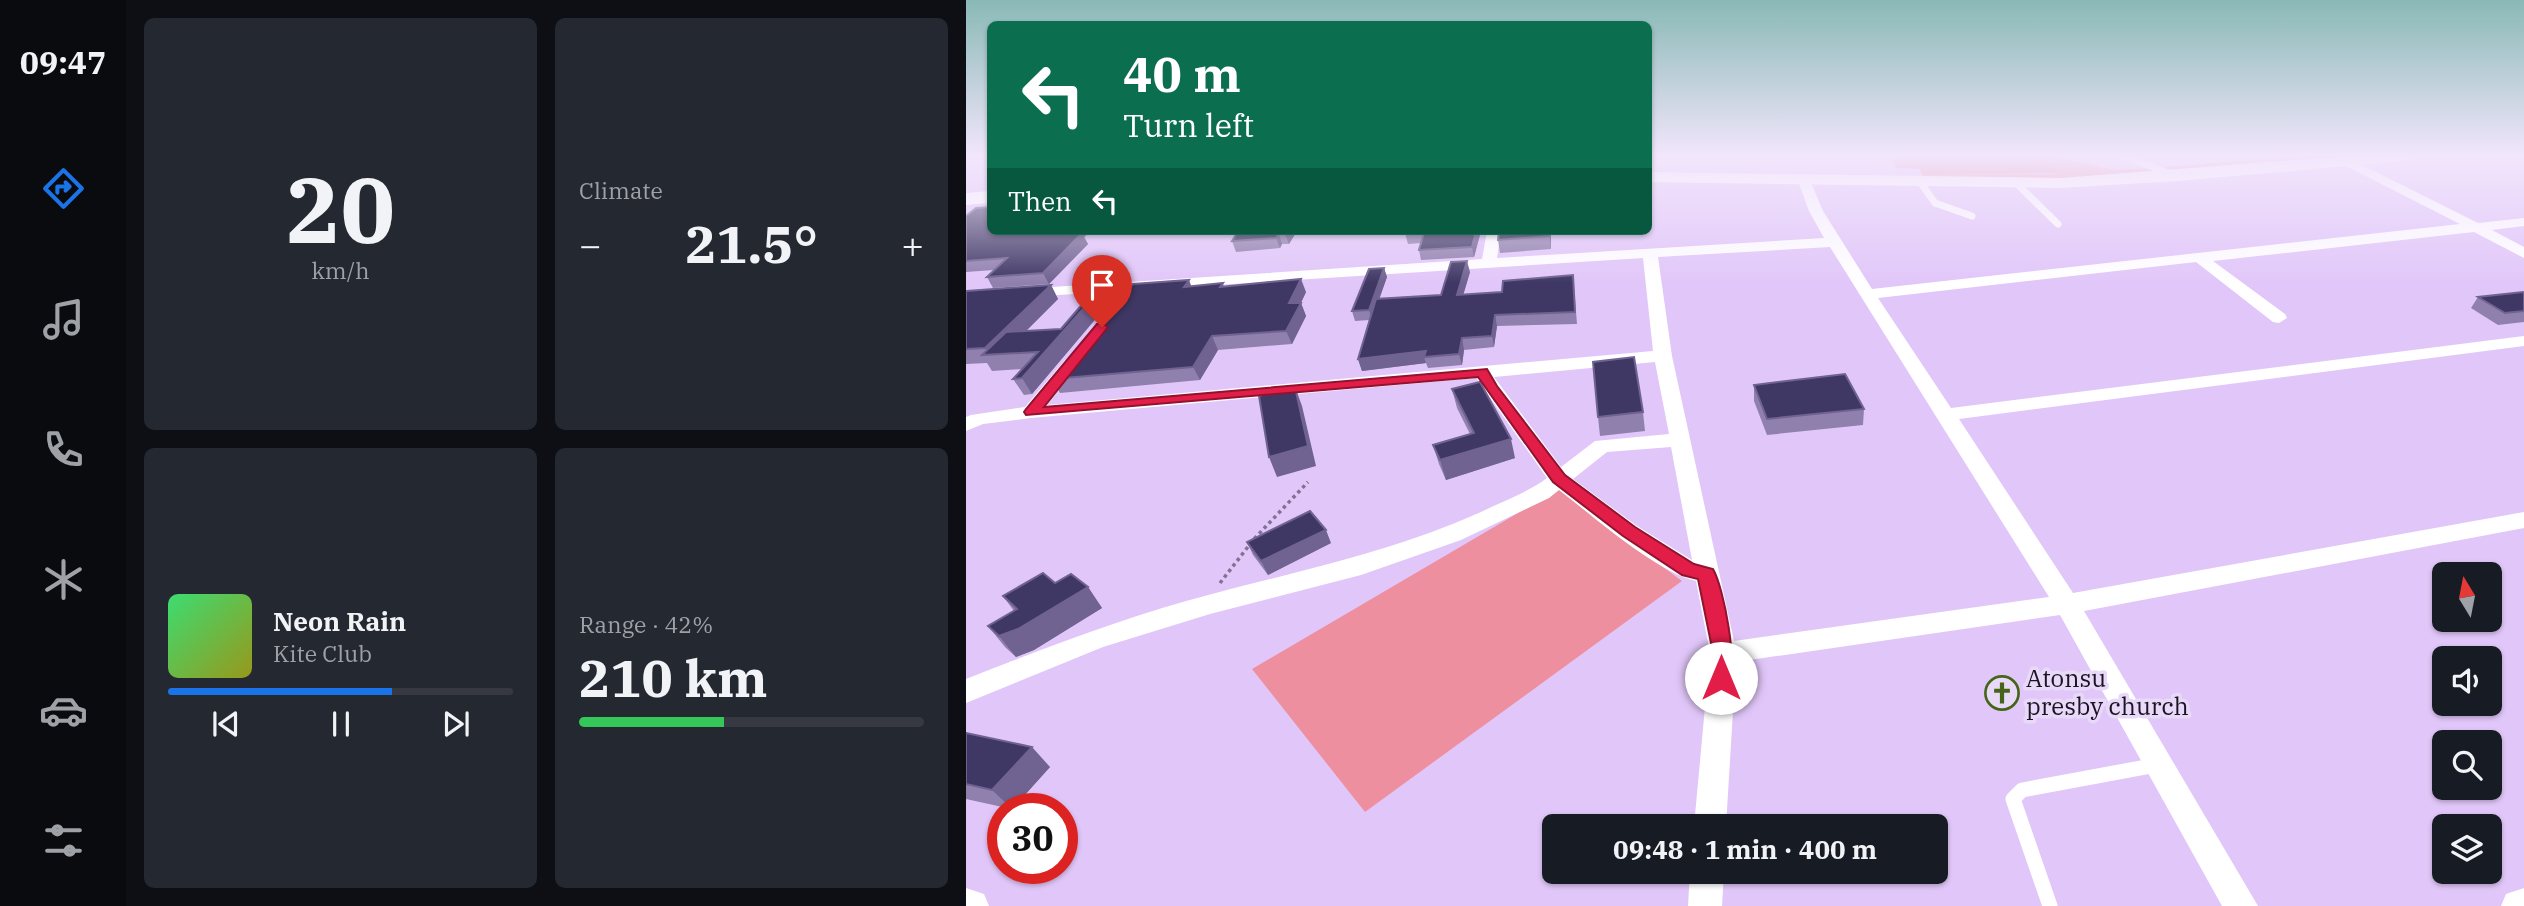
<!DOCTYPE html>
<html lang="en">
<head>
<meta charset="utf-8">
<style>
	:root { --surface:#171b24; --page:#242831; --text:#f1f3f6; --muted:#9ea1a6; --line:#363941; --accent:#1a73e8 }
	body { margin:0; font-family:"IBM Plex Serif",serif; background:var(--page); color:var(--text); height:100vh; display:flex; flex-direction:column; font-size:26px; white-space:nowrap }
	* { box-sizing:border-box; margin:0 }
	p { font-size:23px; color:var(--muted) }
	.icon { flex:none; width:38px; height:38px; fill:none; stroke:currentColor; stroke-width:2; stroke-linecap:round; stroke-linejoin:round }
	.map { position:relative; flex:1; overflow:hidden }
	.details { display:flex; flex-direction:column; gap:18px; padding:18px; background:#0d0f14; width:840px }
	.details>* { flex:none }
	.top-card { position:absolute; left:21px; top:21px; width:665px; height:214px; border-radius:10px; box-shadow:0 2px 5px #0004; background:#0b6e4f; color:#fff; overflow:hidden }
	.needle { width:46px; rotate:350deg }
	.fabs { position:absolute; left:1466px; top:562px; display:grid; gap:14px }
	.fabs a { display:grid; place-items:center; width:70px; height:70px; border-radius:10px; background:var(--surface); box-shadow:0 2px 5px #0004; font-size:35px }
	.speed { position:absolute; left:21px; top:793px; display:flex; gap:14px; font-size:35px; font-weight:700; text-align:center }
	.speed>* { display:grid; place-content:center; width:91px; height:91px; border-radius:50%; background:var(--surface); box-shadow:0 2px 5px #0004; line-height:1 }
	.speed .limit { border:10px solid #d22; background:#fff; color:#111 }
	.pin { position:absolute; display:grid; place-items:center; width:60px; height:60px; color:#fff; margin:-72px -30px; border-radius:50% 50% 50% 0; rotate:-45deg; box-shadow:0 0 7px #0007 }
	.pin .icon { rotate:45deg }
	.me { position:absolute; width:77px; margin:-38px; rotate:0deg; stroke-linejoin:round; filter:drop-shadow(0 0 5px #0008) }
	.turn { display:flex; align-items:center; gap:24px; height:147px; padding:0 21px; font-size:32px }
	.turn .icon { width:91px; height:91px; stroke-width:2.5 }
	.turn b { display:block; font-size:49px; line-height:60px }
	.then { display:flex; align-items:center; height:66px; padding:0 21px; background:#0003; gap:14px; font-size:26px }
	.big { font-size:52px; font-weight:700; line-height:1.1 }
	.details .tile { flex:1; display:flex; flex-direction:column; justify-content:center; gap:10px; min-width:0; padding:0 24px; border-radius:10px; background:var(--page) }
	.details .dial { align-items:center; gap:0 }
	.dial b { font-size:91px; line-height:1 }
	.song { display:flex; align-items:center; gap:21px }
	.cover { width:84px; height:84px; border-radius:10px; background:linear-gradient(135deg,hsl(140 70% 55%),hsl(60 70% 35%)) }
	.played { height:7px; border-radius:4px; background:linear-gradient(90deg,var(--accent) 65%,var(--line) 65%) }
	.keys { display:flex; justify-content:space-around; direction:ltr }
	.heat { display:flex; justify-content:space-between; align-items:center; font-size:38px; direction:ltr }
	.charge { height:10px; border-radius:5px; background:linear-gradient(90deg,#34c759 42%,var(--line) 0) }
	.details .tiles { flex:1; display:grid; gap:18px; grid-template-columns:repeat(2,1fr) }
	.trip { position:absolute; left:576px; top:814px; width:406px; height:70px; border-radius:10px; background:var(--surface); box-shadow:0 2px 5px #0004; font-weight:700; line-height:70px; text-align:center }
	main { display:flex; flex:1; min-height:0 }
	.menu { display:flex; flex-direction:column; width:126px; justify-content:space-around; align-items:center; background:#090b0e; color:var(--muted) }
	.menu .icon { width:49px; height:49px }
	.menu .active { color:var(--accent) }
	.menu b { font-size:32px; color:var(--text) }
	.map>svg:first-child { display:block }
	.green { fill:#ee8fa0 }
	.forest { fill:#e48294 }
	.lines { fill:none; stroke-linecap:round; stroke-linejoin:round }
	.path { stroke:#837194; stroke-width:3.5; stroke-dasharray:3.5 3.5; stroke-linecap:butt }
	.lane-far1 { stroke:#fff; stroke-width:7 }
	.lane { stroke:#fff; stroke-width:15 }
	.street { fill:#fff; fill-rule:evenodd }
	.secondary { fill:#fff; fill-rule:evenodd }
	.wall { fill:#9080ae }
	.shaded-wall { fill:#706391 }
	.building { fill:#3f3864; stroke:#706391; stroke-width:2 }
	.route { fill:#e11d48; stroke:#92132f; stroke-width:2 }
	.labels { text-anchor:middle; stroke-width:7; stroke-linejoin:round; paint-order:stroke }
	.near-poi-label { font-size:24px; fill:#1b1223; stroke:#e9d9f8; text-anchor:start }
</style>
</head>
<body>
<main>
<nav class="menu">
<b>09:47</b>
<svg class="icon active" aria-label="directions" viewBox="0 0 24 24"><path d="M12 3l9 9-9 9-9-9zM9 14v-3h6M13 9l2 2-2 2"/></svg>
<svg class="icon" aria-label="music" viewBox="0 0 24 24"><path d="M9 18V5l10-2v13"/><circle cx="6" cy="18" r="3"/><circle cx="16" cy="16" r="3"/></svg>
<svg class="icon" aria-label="phone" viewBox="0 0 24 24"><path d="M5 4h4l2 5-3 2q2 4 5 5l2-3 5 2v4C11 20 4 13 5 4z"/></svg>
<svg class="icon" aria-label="climate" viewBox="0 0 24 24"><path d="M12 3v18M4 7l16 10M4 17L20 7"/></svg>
<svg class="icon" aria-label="car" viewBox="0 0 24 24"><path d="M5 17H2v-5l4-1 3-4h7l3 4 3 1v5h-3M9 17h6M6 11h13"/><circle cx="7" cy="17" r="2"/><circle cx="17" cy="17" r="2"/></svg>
<svg class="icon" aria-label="filters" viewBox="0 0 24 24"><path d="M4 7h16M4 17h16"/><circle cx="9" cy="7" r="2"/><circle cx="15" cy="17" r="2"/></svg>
</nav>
<section class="details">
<div class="tiles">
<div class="tile dial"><b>20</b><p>km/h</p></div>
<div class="tile"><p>Climate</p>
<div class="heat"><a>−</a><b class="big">21.5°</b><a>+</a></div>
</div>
<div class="tile">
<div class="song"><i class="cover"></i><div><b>Neon Rain</b><p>Kite Club</p></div></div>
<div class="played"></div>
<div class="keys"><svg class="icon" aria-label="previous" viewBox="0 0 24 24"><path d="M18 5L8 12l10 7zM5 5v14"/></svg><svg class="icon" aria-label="pause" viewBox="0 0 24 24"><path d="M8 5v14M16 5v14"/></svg><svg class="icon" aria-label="next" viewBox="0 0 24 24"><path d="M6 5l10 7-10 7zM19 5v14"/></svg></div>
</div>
<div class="tile"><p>Range · 42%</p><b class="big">210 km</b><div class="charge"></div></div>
</div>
</section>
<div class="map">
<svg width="1558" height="906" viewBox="0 0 1558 906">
	<rect width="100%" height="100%" fill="#e1c7f9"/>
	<path class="green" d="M1327 156H1393L1211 173 1192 168Z
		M1096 158 1148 170 1186 168 1197 175 1129 179 958 180 956 174H1092L1080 160Z
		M593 489 716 581 399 812 286 669Z"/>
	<path class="forest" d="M934 156H1095L1096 158 1081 160 1093 173 956 174 953 169 930 168 925 159 934 158Z"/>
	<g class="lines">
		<path class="path" d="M254 583 288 539 342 482"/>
		<path class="lane-far1" d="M1157 156 1208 175
			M954 182 969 203 1006 216
			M1050 183 1092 224"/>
		<path class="lane" d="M1084 906 1047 799 1056 790 1191 765"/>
		<path class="street" d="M1380 157 1512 223 1558 218V226L1526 230 1558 247V258L1508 232 1247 261 1319 314 1321 318 1313 323 1307 322 1230 262 912 298 985 408 1558 336V346L993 419 1107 593 1558 512V528L1118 611 1292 906H1256L1094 615 770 662 760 826H728L744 653 730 581C690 572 627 516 593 490L583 498 495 540 395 575 244 614 137 647 0 703V679C81 647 162 616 246 594 337 570 428 551 515 512 537 501 561 493 581 478L510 378 65 418 17 424 0 431V417L5 415 59 407 99 360 105 358 114 364 81 405 687 351 677 258 61 297 55 295 53 292 55 289 516 259 521 231H535L531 258 858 238 843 211 831 178 837 174 843 178 857 211 906 289 1494 224 1376 164 1374 161ZM864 247 1083 597 768 641 706 356 692 257ZM689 362 703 434 629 441 595 467 528 377ZM705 447 726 560 671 526 607 479 641 452Z
			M724 872H758L756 906H722Z
			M0 888 18 894 23 906H0Z
			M1558 888V906H1535L1540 894Z"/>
		<path class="secondary" d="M1382 156H1448L1439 161 1211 181 1094 188 682 182V172L1094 178Z
			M24 191V203L0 205V193Z"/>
	</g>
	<path class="wall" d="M0 216 24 231H122L123 233 118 237 122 244 83 284 27 288 21 277 28 270 0 272Z
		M331 231 323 244H316L314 248 270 252 266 241Z
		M440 231H515L508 257 455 260 453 250 455 243 442 244 439 233Z
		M533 231H608L585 232V249L534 253 532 240Z
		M418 268 421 277 413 298 475 295 504 272 497 295 608 286 611 324 531 326 528 347 498 350 496 365 462 368 460 363 396 371 392 359 403 320 389 321 386 311Z
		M257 283 258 287 340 292 335 303 340 316 326 344 252 350 234 380 94 393 86 379 226 286Z
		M85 285 92 299 60 331 95 329 124 301 132 316 66 394 58 395 47 379 56 369 26 371 21 363 0 364V292Z
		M1558 293V322L1532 325 1505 308 1512 297Z
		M788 385 898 409 897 425 801 435 788 401Z
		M486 389 549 458 480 480 473 464 467 445 504 434 491 408Z
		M677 412 679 431 634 436 632 417Z
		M281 542 365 543 302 575 287 555Z
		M89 583 122 587 136 608 68 650 50 657 39 647 22 626 48 611 37 596Z
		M0 733 84 767 47 808H41L0 799Z"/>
	<path class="shaded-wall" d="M107 231H122L123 233 118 237 122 244 83 284 77 273 103 234Z
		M321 231H331L323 244 319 234Z
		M510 231H515L508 257 506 247Z
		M583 231H585V249Z
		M313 234 316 244 314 248 310 238Z
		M501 261 504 272 494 306 491 295Z
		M418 268 421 277 406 320 403 310Z
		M335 279 340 292 328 317 323 303Z
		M223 280 228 293 218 287Z
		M85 285 92 299 37 354H23L19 348Z
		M124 301 132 316 66 394 56 378Z
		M335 303 340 316 326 344 320 331Z
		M529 315 531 326 528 347 526 336Z
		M246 336 252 350 234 380 227 367Z
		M496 338 498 350 496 365 493 354Z
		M460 351 458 357 460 363 396 371 392 359Z
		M329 387 336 406 350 466 311 477 303 457Z
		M545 439 549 458 480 480 474 460Z
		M360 530 365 543 302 575 295 561Z
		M122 587 136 608 68 650 50 657 33 636Z
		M66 747 84 767 47 808H45L26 790Z"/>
	<path class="building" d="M24 207V231H107L103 234 116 233 77 273 21 277 41 258 0 261V216L10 208Z
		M272 231H321L319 234H313L310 238 266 241Z
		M440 231H510L506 247 453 250 458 232 439 233Z
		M533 231H583V236L532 240Z
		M501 261 491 295 536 292 537 281 607 275 609 312 529 315 526 336 496 338 493 354 458 357 460 351 392 359 410 299 475 295 485 262Z
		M418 268 403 310 386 311 403 269Z
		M335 279 323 303H335L320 331 246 336 227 367 86 379 167 284 223 280 218 287 257 283 254 287Z
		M85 285 19 348 0 349V292L1 291Z
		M1557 292 1558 293V311L1539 313 1512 297Z
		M119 301H124L56 378 47 379 72 352 16 355 40 332 95 329Z
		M668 357 677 412 632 417 627 362Z
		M879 374 898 409 801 419 788 385Z
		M514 382 545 439 474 460 467 445 508 433 486 389Z
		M329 387 342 446 303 457 293 396Z
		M344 511 360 530 295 561 281 542Z
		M77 573 89 583 105 574 122 587 52 629 33 636 22 626 51 609 37 596Z
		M0 733 66 747 26 790 0 784Z"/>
	<linearGradient id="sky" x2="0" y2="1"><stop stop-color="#89b9b6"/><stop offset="0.55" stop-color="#f2e6fc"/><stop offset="1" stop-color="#f2e6fc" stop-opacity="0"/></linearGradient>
	<rect width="1558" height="283" fill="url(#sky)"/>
	<path class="route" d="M136 323 142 327 78 407 521 369 531 386 599 475 669 527 728 564 747 569C758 588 772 665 763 684L755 687 748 684 745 678 747 653 732 579 716 575 657 536 587 482 512 377 60 415 58 412 60 409 131 324Z"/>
	<defs>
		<g id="church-ring" transform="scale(1.75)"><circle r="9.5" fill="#e9d9f8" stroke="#466417" stroke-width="1.5"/><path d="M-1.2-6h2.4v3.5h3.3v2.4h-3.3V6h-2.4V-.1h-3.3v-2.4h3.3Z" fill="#466417"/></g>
	</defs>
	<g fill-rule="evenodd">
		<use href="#church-ring" x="1036" y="693"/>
	</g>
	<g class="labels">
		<g class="near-poi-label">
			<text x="1060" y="687">Atonsu<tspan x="1060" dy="28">presby church</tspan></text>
		</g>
	</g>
</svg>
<div class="fabs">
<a><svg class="needle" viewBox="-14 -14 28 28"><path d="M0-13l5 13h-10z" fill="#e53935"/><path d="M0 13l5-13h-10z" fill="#9ea1a6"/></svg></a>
<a><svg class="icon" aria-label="sound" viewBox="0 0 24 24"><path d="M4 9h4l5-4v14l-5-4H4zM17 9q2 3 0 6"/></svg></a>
<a><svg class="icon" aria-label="search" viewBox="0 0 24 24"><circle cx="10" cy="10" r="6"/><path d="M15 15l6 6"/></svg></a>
<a><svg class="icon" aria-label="layers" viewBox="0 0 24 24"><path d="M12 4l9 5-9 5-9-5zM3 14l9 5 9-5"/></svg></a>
</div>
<div class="speed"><div class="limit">30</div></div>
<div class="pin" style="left:136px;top:327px;background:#d93025"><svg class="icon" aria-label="arrive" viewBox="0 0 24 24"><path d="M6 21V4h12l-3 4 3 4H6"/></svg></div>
<svg class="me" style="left:755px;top:678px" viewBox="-20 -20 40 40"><circle r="19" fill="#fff"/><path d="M0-13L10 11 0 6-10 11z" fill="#e11d48"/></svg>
<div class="trip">09:48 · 1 min · 400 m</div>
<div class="top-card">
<div class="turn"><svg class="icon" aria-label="left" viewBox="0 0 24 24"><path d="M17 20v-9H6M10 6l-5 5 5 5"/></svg><div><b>40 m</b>Turn left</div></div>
<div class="then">Then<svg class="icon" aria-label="left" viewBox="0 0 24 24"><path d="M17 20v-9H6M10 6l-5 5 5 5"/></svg></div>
</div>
</div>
</main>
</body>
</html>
